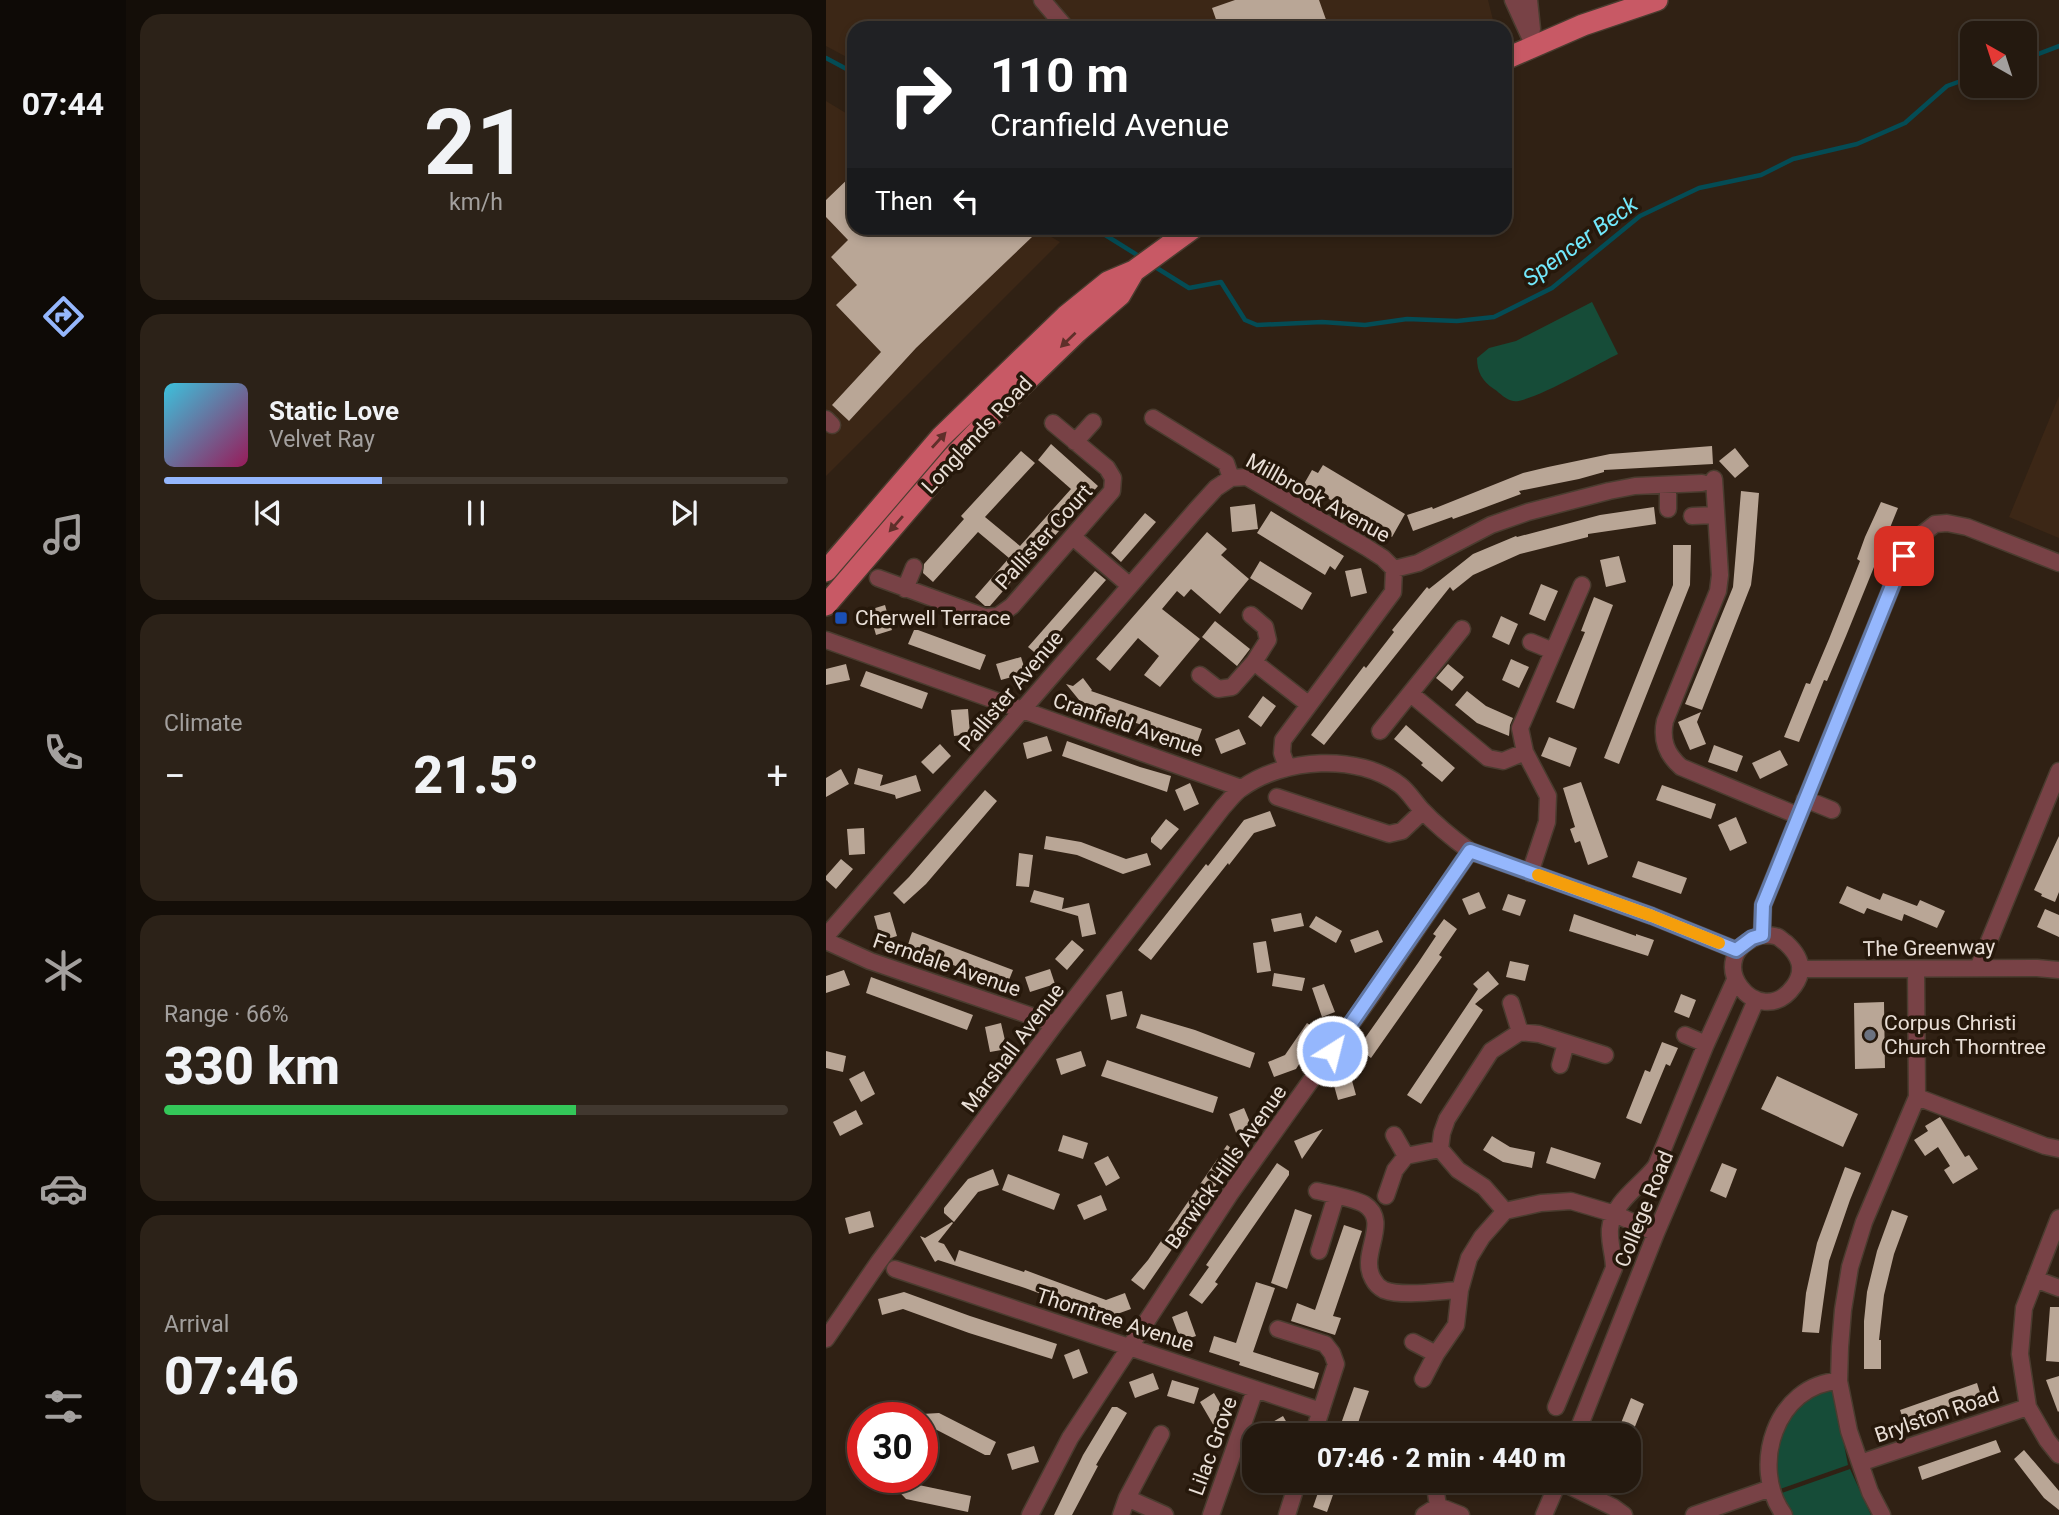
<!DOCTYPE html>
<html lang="en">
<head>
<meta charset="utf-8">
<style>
	:root { --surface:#24190f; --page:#2c2218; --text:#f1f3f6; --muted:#a3a09e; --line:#41382f; --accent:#95b7fd }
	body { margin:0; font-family:Roboto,sans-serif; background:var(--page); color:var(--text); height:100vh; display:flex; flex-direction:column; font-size:26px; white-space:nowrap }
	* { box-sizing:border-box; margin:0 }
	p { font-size:23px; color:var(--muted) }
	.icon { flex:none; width:38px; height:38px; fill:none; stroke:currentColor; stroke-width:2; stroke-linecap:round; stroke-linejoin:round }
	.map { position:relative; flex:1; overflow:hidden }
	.side { display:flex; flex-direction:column; gap:14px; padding:14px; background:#140e08; width:700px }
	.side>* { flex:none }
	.guide { position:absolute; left:21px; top:21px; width:665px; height:214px; border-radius:21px; box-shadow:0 4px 10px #0003,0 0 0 2px var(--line); background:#202124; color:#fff; overflow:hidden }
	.needle { width:46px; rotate:321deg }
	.fabs { position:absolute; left:1134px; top:21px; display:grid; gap:14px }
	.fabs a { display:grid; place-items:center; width:77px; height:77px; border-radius:14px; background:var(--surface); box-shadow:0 4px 10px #0003,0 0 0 2px var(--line); font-size:35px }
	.speed { position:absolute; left:21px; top:1402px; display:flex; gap:14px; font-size:35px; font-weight:700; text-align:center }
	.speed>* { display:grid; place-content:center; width:91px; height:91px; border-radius:50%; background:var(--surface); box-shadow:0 4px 10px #0003,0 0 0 2px var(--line); line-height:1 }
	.speed .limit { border:10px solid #d22; background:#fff; color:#111 }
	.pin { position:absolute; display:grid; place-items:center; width:60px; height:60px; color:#fff; margin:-30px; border-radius:14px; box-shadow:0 4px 10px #0006 }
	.me { position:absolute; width:77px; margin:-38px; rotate:36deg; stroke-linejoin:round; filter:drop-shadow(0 0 5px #0008) }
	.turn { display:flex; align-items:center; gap:24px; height:147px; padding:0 28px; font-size:32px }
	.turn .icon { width:91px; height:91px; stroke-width:2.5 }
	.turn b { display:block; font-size:49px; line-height:60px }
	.then { display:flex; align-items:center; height:66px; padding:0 28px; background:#0003; gap:14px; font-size:26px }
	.big { font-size:52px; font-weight:800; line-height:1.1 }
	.side .card { flex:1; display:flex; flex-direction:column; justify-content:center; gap:10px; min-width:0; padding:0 24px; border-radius:21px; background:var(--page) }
	.side .dial { align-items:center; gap:0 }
	.dial b { font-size:91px; line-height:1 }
	.song { display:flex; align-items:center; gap:21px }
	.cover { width:84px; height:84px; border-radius:10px; background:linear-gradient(135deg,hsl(190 70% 55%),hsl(330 70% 35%)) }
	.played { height:7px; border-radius:4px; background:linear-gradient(90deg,var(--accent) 35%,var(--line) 35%) }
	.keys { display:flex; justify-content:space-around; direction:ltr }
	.heat { display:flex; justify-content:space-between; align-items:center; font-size:38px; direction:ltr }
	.charge { height:10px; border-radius:5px; background:linear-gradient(90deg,#34c759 66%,var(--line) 0) }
	.trip { position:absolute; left:416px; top:1423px; width:399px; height:70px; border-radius:21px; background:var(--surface); box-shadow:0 4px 10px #0003,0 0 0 2px var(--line); font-weight:800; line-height:70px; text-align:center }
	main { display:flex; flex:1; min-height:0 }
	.menu { display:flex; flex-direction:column; width:126px; justify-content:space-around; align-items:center; background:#0e0a06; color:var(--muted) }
	.menu .icon { width:49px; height:49px }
	.menu .on { color:var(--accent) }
	.menu b { font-size:32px; color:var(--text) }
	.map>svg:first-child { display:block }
	.built { fill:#3c2716 }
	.green { fill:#164c38 }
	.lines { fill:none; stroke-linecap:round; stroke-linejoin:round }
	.stream { stroke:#044c55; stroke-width:4.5 }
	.building { fill:#b9a696 }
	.minor-casing { stroke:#4a3c2f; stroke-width:19 }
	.major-casing { stroke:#4a3c2f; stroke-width:24 }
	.minor { stroke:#784246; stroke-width:16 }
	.major { stroke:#c85965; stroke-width:21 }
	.oneway { fill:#5f2f2a }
	.route-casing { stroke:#6177a4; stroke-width:18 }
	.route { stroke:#95b7fd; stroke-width:12 }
	.slow { stroke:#f59e0b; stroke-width:12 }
	.transit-dot { fill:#1a4fb4; stroke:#26180b; stroke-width:2.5 }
	.worship-dot { fill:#6b7280; stroke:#26180b; stroke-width:2.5 }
	.labels { text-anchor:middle; stroke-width:7; stroke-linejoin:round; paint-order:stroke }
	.street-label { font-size:21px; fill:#e9dfd7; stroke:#26180b }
	.poi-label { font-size:21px; fill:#e9dfd7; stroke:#26180b; text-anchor:start }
	.water-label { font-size:23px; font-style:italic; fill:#72e8fb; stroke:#26180b }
</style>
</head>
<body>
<main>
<nav class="menu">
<b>07:44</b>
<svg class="icon on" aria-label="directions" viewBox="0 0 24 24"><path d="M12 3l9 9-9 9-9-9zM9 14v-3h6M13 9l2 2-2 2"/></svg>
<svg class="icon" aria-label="music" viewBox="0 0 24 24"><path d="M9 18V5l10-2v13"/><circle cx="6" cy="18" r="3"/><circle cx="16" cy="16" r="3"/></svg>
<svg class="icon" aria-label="phone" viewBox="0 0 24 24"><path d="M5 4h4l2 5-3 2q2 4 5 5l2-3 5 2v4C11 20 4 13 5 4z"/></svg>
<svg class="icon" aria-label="climate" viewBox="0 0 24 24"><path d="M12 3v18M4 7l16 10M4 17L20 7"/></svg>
<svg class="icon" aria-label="car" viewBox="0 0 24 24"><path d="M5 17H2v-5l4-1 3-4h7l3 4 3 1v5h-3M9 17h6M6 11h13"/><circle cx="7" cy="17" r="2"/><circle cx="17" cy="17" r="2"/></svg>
<svg class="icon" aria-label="filters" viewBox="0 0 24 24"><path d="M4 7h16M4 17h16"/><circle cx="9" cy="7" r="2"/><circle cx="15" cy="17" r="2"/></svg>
</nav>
<section class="side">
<div class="card dial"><b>21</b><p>km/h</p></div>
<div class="card">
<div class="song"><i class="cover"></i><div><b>Static Love</b><p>Velvet Ray</p></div></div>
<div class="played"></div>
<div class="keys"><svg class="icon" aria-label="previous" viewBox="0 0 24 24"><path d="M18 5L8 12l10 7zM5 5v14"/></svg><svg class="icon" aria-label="pause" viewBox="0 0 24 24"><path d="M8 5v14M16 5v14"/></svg><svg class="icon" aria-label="next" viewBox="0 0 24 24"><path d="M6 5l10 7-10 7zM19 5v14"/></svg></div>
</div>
<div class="card"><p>Climate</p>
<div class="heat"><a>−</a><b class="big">21.5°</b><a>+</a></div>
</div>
<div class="card"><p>Range · 66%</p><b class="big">330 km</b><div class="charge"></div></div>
<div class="card"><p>Arrival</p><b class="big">07:46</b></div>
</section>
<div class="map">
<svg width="1233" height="1515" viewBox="0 0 1233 1515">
	<rect width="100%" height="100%" fill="#302114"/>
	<path class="built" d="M0 0H662L667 20 648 28H28V61L0 46Z
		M0 101 28 118V228H210L234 242 0 476Z
		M1233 396V538L1183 517Z"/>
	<path class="green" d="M766 302 792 354C773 363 703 404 687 401 680 400 674 393 668 389 656 381 651 372 651 358L663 348 690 341Z
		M1004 1390 1008 1393 1022 1465 951 1490 949 1444 955 1428 987 1392Z
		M1024 1469 1045 1515H966L953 1494Z"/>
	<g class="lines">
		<path class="stream" d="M0 58 28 73
			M1199 59 1233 46
			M268 228 316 258
			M326 265 363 288 395 282 419 320 431 325 496 322 539 325 581 319 631 321 668 317 726 288 814 216 873 188 935 175 967 159 1031 144 1079 123 1121 86 1146 77"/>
	</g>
	<path class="building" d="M409 0H493L503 28H393L386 8Z
		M28 173V228H197L206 237 90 348 23 421 6 405 55 352 10 305 31 285 5 257 22 240 0 217V200Z
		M225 444 272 486 213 554 198 570 196 569 164 606H159L149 597 183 558 152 532 107 582 97 573 98 564 138 519 135 516 195 451 209 463 159 517 194 546 245 489 212 460Z
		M886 446 887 464 778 470V472L753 479 693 491 695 494 644 513 627 519 626 517 587 531 581 515 606 507 607 509 697 473 722 467 784 454Z
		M909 448 923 466 909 478 893 461Z
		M497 465 579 514 566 537 478 484 486 470 492 473Z
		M915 491 933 493 928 560 925 585 876 710 859 704 907 587Z
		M1055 502 1072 508 1020 636 1001 681 998 680 973 742 958 737 980 683 984 684 1003 639 1034 561 1031 559 1039 537Z
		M429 504 432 529 406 532 404 507Z
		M828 507 830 524 762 534V537L694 554 647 575 627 591 624 587 498 745 485 735 538 666 540 668 568 632 566 630 601 587 603 589 647 554 690 536 691 537 774 515Z
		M445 511 518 556 509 570 504 566 499 575 431 533Z
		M319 513 330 522 295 562 285 553Z
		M381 532 401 549 395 555 423 579 394 614 365 589 358 597 351 591 336 609 374 639 334 687 318 675 333 656 312 638 284 671 270 659Z
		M847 545H865L864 585 793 764 778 758 847 585Z
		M793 556 800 582 780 587 774 560Z
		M434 561 486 593 476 610 424 578Z
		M535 568 541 593 525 597 519 571Z
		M269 571 280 580 213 656 202 647Z
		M715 584 732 591 719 621 703 614Z
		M768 597 787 605 748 709 730 702 759 632 755 631Z
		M59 605 66 630 50 635 43 610Z
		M675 616 692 624 683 645 666 637Z
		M389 621 424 649 411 666 376 637Z
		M88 630H92L160 655 154 670 82 644Z
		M195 657 200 673 175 680 170 664Z
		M685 659 703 667 693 688 676 680Z
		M20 664 24 680 0 685V669Z
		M622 664 638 677 626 691 610 678Z
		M40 671 102 693 96 709 34 686Z
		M257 678 266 690 265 691 376 729 371 743 258 706 240 684 247 686Z
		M641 691 660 706 687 718 684 725 683 736 651 723 629 705Z
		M437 696 450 706 435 727 422 717Z
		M142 709 144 734 128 736 125 710Z
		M875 712 871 722 880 744 864 750 852 722Z
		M580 725 629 768 616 782 595 765 597 763 568 739Z
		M413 729 420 744 395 754 389 739Z
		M221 736 226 751 201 759 197 743Z
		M723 737 751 748 744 767 715 756Z
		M241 741 314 767 345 776 341 792 236 756Z
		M114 744 125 756 107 774 95 762Z
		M888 745 917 756 911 772 882 762Z
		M954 750 962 765 934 779 926 763Z
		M32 768 57 775 54 786 90 775 95 791 70 799 69 795 28 784Z
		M15 769 23 784 0 797V778Z
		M755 782 782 857 762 865 754 841 749 843 744 829 749 827 737 788Z
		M364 783 373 804 358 811 349 790Z
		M836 785 890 804 885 819 830 800Z
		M159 790 171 801 100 884 78 904 67 893 83 877Z
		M444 811 450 826 428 833 403 865 402 863 325 960 312 950 380 864 382 866 418 820Z
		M910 817 921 843 904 851 892 825Z
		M340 819 353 829 335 850 325 842V838Z
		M38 828 39 854 23 855 21 829Z
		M220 836 255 842 300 859 321 853 325 865 297 874 251 855 218 849Z
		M1233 836V892L1229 902 1215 896 1216 894 1208 890Z
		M193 853 207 855 203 887 190 886Z
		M15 859 27 869 10 889 0 880V876Z
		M812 861 861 878 855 894 806 877Z
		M1021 886 1054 900 1057 893 1091 906 1094 900 1119 911 1111 928 1078 914 1076 921 1041 908 1038 914 1013 903Z
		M208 890 238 898 236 909 263 903 270 934 256 937 252 916 204 902Z
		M653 892 660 908 643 915 636 899Z
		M682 894 700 900 694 916 676 910Z
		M1219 909 1233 915V937L1211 927Z
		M64 912 71 936 55 941 48 916Z
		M475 913 478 926 448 932 445 919Z
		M748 914 810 936V934L828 940 822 956 743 931Z
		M490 916 516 931 510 943 483 927Z
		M618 919 631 929 613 955 616 957 545 1058 532 1048 592 963 610 936 607 934Z
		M552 930 557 942 529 953 524 940Z
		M86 932 187 970 181 985 81 948Z
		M246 940 258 950 241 970 229 959Z
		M440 941 445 971 431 973 427 943Z
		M684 961 703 965 699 981 680 977Z
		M224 969 229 984 204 992 199 977Z
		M18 970 24 985 0 993V976Z
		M662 971 673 984 649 1004 657 1010 595 1104 581 1095 652 989 647 984Z
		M448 973 479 978 476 991 446 986Z
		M45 977 147 1015 141 1030 40 993Z
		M498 984 509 1012 496 1017 486 988Z
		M296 991 301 1016 285 1020 280 995Z
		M855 994 870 1000 863 1018 848 1012Z
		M1058 1002 1059 1068 1029 1069 1028 1003Z
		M315 1014 369 1030 429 1053 424 1068 310 1028Z
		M175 1023 181 1049 164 1052 159 1027Z
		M481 1023 494 1032 470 1069 448 1077 442 1062 459 1055Z
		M836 1042 852 1048 844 1066 840 1064 815 1124 800 1118 819 1070 824 1072Z
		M0 1051 20 1056 17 1072 0 1068Z
		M255 1051 260 1066 235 1075 230 1059Z
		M281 1060 392 1097 387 1113 275 1076Z
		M38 1071 49 1094 35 1102 23 1079Z
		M951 1076 1032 1114 1017 1147 935 1109Z
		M525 1077 530 1095 512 1100 507 1082Z
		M418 1108 428 1132 412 1138 403 1114Z
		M30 1110 37 1124 14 1136 7 1122Z
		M1114 1117 1139 1157 1143 1155 1152 1169 1127 1184 1118 1170 1124 1166 1112 1147 1099 1156 1088 1140 1102 1131 1099 1126Z
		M497 1129 476 1159 468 1141Z
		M237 1135 262 1143 257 1159 232 1151Z
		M666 1136 684 1147 709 1152 706 1168 677 1162 657 1150Z
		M401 1145 414 1155 399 1176 397 1175 318 1290 305 1280 322 1260Z
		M725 1147 775 1163 769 1179 720 1163Z
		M282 1156 294 1178 280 1186 268 1163Z
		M451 1163 463 1171V1175L389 1282 392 1284 376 1304 363 1295 383 1267 380 1265Z
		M896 1163 911 1169 900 1198 884 1191Z
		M1019 1167 1035 1173 1024 1200 1003 1261 993 1333 976 1332 980 1293 991 1243Z
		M167 1169 173 1185 152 1192 128 1222 118 1213V1208L142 1179Z
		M182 1174 234 1194 228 1210 176 1190Z
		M275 1195 281 1210 258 1220 251 1205Z
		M469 1209 486 1215 461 1289 445 1283Z
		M1066 1210 1082 1216 1068 1254 1058 1295 1053 1340H1055V1369H1038V1321L1041 1292 1051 1251Z
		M44 1211 48 1227 23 1234 19 1218Z
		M126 1222 127 1223 112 1242 118 1244 129 1262 133 1250 198 1272 199 1270 215 1276 280 1300 299 1293 305 1309 280 1318 199 1288 112 1260 109 1262 94 1236 99 1238Z
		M518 1225 536 1231 507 1316 515 1318 509 1335 465 1321 471 1303 489 1310Z
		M430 1282 449 1288 427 1352 493 1373 488 1389 413 1365 414 1362 383 1352 388 1336 410 1343Z
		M78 1292 144 1316 231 1344 226 1359 143 1333 77 1309 56 1315 52 1299Z
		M1224 1307H1233V1362L1220 1361Z
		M361 1311 370 1336 355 1341 346 1317Z
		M253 1349 262 1373 247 1379 238 1355Z
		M327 1373 333 1389 309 1398 303 1382Z
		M1233 1376V1411L1232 1412 1220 1380Z
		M346 1380 373 1388 368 1404 341 1396Z
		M1151 1383 1155 1396 1078 1422 1074 1410Z
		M528 1387 543 1391 536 1411 528 1435H511Z
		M388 1393 402 1417 388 1426 374 1402Z
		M805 1398 818 1404 806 1434 793 1428Z
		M286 1407H291L301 1413 270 1465 272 1466 246 1515H228L257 1455Z
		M113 1413 170 1442 164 1455H159L111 1430 96 1431V1414Z
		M457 1416 465 1430 457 1435H424Z
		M1170 1440 1175 1452 1096 1480 1092 1467Z
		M208 1446 213 1462 186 1470 181 1454Z
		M1198 1450 1233 1491V1510L1218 1498 1188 1459Z
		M59 1477H82L88 1484 145 1496 142 1512 80 1499Z
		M494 1487 508 1492 501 1512 487 1507Z"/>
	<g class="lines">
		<g class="minor-casing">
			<path id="minor" d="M216 0 240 28
				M687 0 708 46
				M703 0 706 29
				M327 418 400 463 405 478 421 477 540 547 557 558 568 569
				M0 419 6 425
				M249 442 267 422
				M888 479 894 575 892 591 839 721C835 740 840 754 855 767L973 816
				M842 509V486
				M866 516 890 515
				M247 537 303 585
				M52 578 159 617 172 616 186 606 286 491 287 478 281 468 227 423
				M79 589 88 567
				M0 640 415 788
				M705 642 727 651
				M428 662 482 704
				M374 675 392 689 406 687 428 662 442 640 439 627 425 615
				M585 694 662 758 677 761 699 752
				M554 731 636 629
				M461 767 456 753 457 740 567 592 568 569 592 563 665 525 702 512 783 491 809 486 876 483
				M451 797 563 834 576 831 597 811
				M979 799 1006 810
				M704 873 721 822 722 796 699 752 694 728 756 585
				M936 935 937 905 1078 556 1090 539 1109 524 1121 523 1141 527 1233 563
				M936 935C941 935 947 935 952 937 954 938 958 942 960 943 973 955 980 969 968 986 933 1035 870 956 936 935Z
				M0 936 369 511 390 488 405 478
				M0 941 44 961 229 1024
				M1152 968 1233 771
				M974 969 1211 968 1233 970
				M685 1003 694 1032
				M859 1035 880 1044
				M734 1065 740 1043
				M1091 1097 1219 1146 1233 1149
				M568 1135 580 1156
				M491 1191C504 1194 527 1198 538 1204 566 1222 532 1254 547 1279 549 1283 554 1288 558 1290 577 1297 613 1291 634 1290
				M560 1196 569 1170 580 1156 614 1149
				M679 1211 658 1187 632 1170 614 1149 616 1133 621 1119 665 1051 694 1032 713 1034 779 1055
				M1233 1218 1198 1308 1194 1354 1202 1407 1221 1440 1233 1455
				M493 1251 510 1196
				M69 1269 495 1411
				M1209 1279 1233 1288
				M452 1329 499 1344 506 1353 510 1364 487 1435
				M0 1339 52 1263 229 1024 397 807C403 801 409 792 416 788 458 758 532 753 574 785 582 791 588 801 595 809 610 825 626 838 644 851L826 916 910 950
				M587 1342 610 1354
				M597 1379 610 1354 630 1325 634 1290 643 1258 656 1237 679 1211 715 1203 745 1201 789 1214 830 1233
				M730 1407 788 1268C788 1255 783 1243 784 1229 787 1201 815 1186 830 1166L880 1044 909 980
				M750 1435 830 1233 930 1000
				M1034 1463 1202 1407
				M733 1481 787 1507 798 1515
				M301 1498 339 1515
				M612 1506 635 1515
				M204 1515 244 1438 404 1194 548 992 644 851
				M295 1515 301 1498 335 1434
				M385 1515 429 1390
				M461 1515 472 1480
				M598 1515 612 1506 608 1480
				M718 1515 733 1480
				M868 1515 945 1488
				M958 1515C923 1467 950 1384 1013 1381
				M1056 1515 1044 1492 1023 1431 1013 1381 1014 1347 1017 1310 1024 1267 1038 1222 1091 1097 1090 969"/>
		</g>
		<g class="major-casing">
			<path id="major" d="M679 59 757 25 831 0
				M0 571 115 437 240 316 282 282 308 271 367 228
				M0 605 127 457 193 388 251 332 294 295 308 271"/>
		</g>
		<use href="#minor" class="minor"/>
		<use href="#major" class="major"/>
	</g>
	<defs><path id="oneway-solid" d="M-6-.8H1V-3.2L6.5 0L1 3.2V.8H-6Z" transform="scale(1.75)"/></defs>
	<g class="oneway">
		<use href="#oneway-solid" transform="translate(242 340) rotate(136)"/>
		<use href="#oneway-solid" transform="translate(113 440) rotate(-48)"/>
		<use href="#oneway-solid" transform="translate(70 524) rotate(131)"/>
	</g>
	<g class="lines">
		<g class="route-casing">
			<path id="route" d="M506 1051 644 851 826 916 910 950 926 938 936 935 937 905 1078 556"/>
		</g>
		<use href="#route" class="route"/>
		<path class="slow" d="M712 875 826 916 893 943"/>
	</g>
	<rect class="transit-dot" x="8" y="611" width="14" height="14" rx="3.5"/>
	<circle class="worship-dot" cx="1044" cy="1035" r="7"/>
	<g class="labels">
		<g class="street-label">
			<text transform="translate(151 435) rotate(-47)" y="7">Longlands Road</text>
			<text transform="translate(492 498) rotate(29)" y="7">Millbrook Avenue</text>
			<text transform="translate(218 537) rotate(-48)" y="7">Pallister Court</text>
			<text transform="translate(185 691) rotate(-50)" y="7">Pallister Avenue</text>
			<text transform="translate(302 725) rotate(19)" y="7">Cranfield Avenue</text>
			<text transform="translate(1103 948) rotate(-1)" y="7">The Greenway</text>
			<text transform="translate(121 965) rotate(19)" y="7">Ferndale Avenue</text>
			<text transform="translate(187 1048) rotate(-53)" y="7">Marshall Avenue</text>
			<text transform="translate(400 1167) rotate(-55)" y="7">Berwick Hills Avenue</text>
			<text transform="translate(818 1209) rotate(-68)" y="7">College Road</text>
			<text transform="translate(289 1320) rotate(18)" y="7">Thorntree Avenue</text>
			<text transform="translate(1111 1415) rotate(-19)" y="7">Brylston Road</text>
			<text transform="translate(387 1446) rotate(-70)" y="7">Lilac Grove</text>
		</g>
		<g class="poi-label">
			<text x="29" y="625">Cherwell Terrace</text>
			<text x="1058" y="1030">Corpus Christi<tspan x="1058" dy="24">Church Thorntree</tspan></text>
		</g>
		<g class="water-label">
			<text transform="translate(754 241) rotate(-36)" y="8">Spencer Beck</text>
		</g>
	</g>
</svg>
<div class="fabs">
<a><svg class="needle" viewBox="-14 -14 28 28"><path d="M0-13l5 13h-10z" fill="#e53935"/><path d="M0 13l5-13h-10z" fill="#a3a09e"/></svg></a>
</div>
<div class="speed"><div class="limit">30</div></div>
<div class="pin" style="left:1078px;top:556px;background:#d93025"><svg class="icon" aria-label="arrive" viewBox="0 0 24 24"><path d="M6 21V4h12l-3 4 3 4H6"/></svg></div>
<svg class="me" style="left:506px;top:1051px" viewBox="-20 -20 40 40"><circle r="17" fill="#95b7fd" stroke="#fff" stroke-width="3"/><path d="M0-11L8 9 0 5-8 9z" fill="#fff"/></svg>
<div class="trip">07:46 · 2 min · 440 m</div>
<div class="guide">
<div class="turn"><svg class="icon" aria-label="right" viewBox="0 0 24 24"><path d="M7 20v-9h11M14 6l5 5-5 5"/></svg><div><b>110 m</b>Cranfield Avenue</div></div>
<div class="then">Then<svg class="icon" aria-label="left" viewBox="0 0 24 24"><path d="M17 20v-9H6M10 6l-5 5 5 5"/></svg></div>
</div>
</div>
</main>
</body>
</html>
